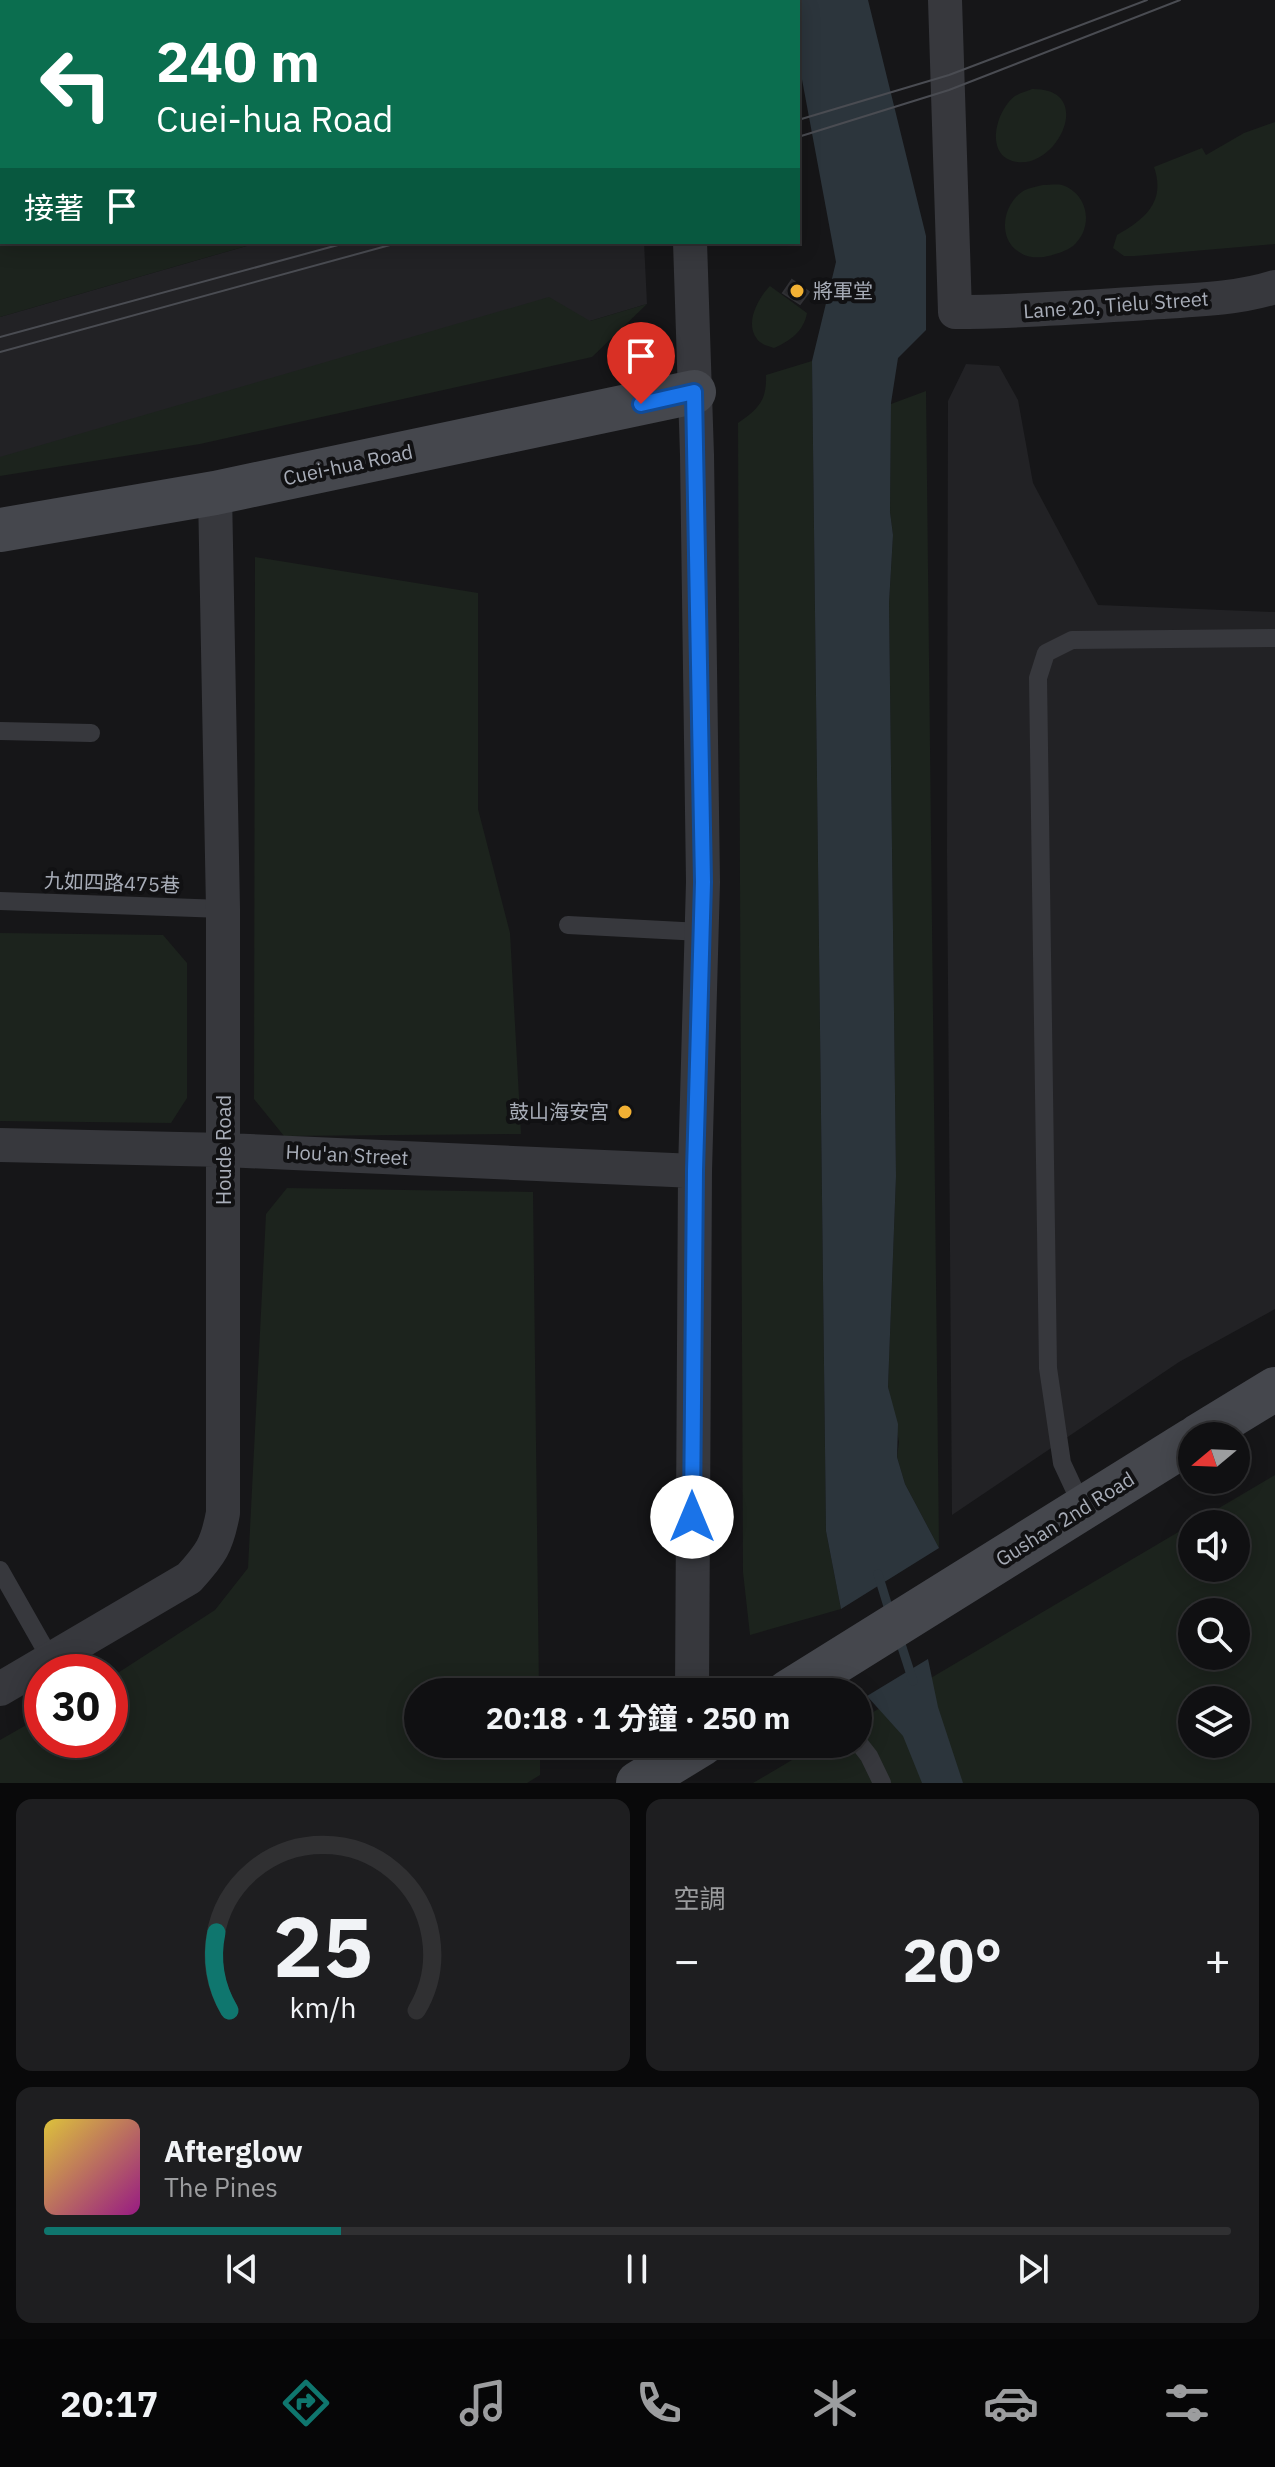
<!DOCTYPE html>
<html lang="zh-TW">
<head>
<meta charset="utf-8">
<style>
	:root { --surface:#101012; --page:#1e1e20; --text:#f1f3f6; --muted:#9c9d9f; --line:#303032; --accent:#0f766e }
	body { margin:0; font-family:"IBM Plex Sans","Noto Sans TC",sans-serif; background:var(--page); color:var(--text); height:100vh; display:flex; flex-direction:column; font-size:30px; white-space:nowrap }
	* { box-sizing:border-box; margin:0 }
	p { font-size:26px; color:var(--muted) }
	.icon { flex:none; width:44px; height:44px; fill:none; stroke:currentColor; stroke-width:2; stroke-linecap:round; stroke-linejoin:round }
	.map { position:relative; height:1783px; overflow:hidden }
	.panel { display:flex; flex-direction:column; gap:16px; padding:16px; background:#09090a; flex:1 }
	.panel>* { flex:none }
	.top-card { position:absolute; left:0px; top:0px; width:800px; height:244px; box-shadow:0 4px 20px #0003,0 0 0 2px var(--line); background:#0b6e4f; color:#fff; overflow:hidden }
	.needle { width:52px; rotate:251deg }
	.buttons { position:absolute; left:1178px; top:1422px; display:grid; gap:16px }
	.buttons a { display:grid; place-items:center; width:72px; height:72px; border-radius:50%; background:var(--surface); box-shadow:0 4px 20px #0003,0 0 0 2px var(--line); font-size:40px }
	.speed { position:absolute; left:24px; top:1654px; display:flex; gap:16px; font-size:40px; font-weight:700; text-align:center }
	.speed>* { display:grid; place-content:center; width:104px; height:104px; border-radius:50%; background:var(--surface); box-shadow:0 4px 20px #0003,0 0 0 2px var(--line); line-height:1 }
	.speed .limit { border:12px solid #d22; background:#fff; color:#111 }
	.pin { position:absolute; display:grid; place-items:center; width:68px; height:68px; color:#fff; margin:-82px -34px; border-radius:50% 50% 50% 0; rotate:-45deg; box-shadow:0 0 8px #0007 }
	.pin .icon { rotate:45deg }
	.me { position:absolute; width:88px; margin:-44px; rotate:0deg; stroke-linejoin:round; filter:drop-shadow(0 0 6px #0008) }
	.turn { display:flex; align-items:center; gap:28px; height:168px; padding:0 24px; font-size:36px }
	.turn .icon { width:104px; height:104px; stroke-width:2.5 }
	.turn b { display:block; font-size:56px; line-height:68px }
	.then { display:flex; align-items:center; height:76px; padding:0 24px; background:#0003; gap:16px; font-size:30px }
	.big { font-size:60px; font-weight:700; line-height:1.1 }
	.panel .card { flex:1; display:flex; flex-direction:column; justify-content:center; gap:12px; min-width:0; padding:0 28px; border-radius:16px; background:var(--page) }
	.panel .dial { align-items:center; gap:0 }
	.dial svg { height:208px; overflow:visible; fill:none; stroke:var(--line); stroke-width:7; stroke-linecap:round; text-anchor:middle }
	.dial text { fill:var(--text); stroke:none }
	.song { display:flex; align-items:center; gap:24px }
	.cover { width:96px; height:96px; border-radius:12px; background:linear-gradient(135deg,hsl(50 70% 55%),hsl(310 70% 35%)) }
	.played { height:8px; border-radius:4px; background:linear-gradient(90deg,var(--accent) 25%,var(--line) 25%) }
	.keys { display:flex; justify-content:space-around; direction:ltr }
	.heat { display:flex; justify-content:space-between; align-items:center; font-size:44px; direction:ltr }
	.panel .tiles { flex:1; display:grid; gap:16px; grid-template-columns:1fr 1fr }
	.card:last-child { grid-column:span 2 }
	.trip { position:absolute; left:404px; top:1678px; width:468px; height:80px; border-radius:40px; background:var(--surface); box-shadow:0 4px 20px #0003,0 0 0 2px var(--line); font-weight:700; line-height:80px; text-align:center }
	.tab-bar { display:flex; height:128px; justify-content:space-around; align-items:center; background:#060607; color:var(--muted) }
	.tab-bar .icon { width:56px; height:56px }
	.tab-bar .current { color:var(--accent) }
	.tab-bar b { font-size:36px; color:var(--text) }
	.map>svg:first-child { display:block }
	.built { fill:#222225 }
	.green { fill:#1c231d; fill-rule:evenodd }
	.water { fill:#2c353c }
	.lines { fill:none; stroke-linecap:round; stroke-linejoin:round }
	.stream { stroke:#2c353c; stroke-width:9 }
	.building { fill:#29292c; stroke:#303034; stroke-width:2 }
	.lane { stroke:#37383d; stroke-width:18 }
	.street { stroke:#37383d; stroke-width:34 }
	.secondary { stroke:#45474d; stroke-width:44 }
	.tram { stroke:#4a4c52; stroke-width:2 }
	.route-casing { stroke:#114b97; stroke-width:20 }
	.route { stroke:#1a73e8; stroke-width:14 }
	.poi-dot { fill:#f2b134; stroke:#111113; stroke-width:3 }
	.labels { text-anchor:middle; stroke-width:8; stroke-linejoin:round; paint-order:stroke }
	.poi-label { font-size:20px; fill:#a8adb8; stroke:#111113; text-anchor:start }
	.street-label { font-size:20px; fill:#a8adb8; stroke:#111113 }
</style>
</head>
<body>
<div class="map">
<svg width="1275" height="1783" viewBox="0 0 1275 1783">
	<rect width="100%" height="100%" fill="#161618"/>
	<path class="built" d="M260 242H644L647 304 590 321 0 458V317Z
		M966 364 999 366 1018 400 1033 483 1098 605 1275 612V1309L1179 1362 952 1515 947 852 948 401Z"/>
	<path class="green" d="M1032 89C1096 88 1058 168 1017 162 983 157 996 110 1015 96 1020 93 1027 91 1032 89Z
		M1275 122V244L1135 256H1124L1113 248 1117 235C1145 219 1166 202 1154 167L1202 148 1206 155 1244 133Z
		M1043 185C1048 185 1057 184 1062 185 1089 194 1094 228 1073 246 1065 252 1053 255 1044 257 1032 258 1024 257 1015 249 997 233 1005 201 1025 190 1030 188 1037 186 1043 185Z
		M0 209H2V242H260L0 317Z
		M770 286 807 313C804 331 790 341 774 348 768 346 760 344 757 339 744 323 759 297 770 286Z
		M549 297 590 321 647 304 592 357 200 444 0 476V457Z
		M812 361 826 1531 841 1609 750 1635 743 1572 738 423C758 409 767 401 766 375Z
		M926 391 939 1548 905 1484 897 1457 899 1442 888 1387 896 1176 889 603 893 535 890 512 891 404Z
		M255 557 478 593V809L510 933 521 1134 284 1136 254 1099Z
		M0 933 163 935 187 963V1098L171 1123 0 1121Z
		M287 1188 533 1192 539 1692H418V1744H540V1775L527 1783H0V1740L42 1716V1740H110V1678L215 1610 248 1568 266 1214Z
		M1275 1475V1783H753L819 1744H858V1721ZM1192 1524H1236V1568H1192ZM1192 1612H1236V1656H1192ZM1192 1700H1236V1744H1192Z"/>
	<path class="water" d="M0 0H319L314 2H2V90L0 91Z
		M790 0H868L926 236V330L898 358 891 403 890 512 893 535 889 603 896 1176 888 1387 898 1424 897 1457 905 1484 939 1548 841 1609 826 1531 812 361 836 262 798 58V2H790Z
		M928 1659 938 1707 963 1783H922L903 1736 867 1696Z"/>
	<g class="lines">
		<path class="stream" d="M878 1574 890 1613
			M899 1638 913 1681"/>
	</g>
	<path class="building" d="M792 280 809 292 800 304 783 293Z"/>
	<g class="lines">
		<path class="lane" d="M0 731 91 733
			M0 901 223 909
			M568 925 701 932
			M1083 1508 1062 1463 1048 1368 1038 678 1046 653 1072 640 1275 638
			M0 1570 50 1658
			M858 1742 869 1756 882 1783"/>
		<path class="street" d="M688 0V2
			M945 0 955 312C1019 312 1082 307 1146 303 1189 300 1234 300 1275 287
			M540 2 544 0
			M0 172 2 171
			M690 242 697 455 703 882 695 1171 692 1692
			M0 1145 225 1150 695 1171
			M0 1689 189 1578C211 1554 217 1545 223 1513V909L215 493"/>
		<path class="secondary" d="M0 530 215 493 694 392
			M1198 1436 1275 1389
			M788 1692 1192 1440
			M638 1783 702 1744"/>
		<path class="tram" d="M798 120 949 75 1147 0
			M798 137 949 90 1180 0
			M0 337 349 242
			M0 352 401 242"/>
	</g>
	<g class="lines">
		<g class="route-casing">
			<path id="route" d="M641 404 694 392 703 882 695 1171 692 1517"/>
		</g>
		<use href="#route" class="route"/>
	</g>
	<g class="poi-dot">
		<circle cx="797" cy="291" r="8"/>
		<circle cx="625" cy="1112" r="8"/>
	</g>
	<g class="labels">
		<g class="poi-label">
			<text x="813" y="298">將軍堂</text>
			<text x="609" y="1119" text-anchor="end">鼓山海安宮</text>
		</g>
		<g class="street-label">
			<text transform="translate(1116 305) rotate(-4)" y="7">Lane 20, Tielu Street</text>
			<text transform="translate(348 465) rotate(-12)" y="7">Cuei-hua Road</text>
			<text transform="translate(112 883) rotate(2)" y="7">九如四路475巷</text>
			<text transform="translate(224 1150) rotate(-90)" y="7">Houde Road</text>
			<text transform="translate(347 1155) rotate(3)" y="7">Hou'an Street</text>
			<text transform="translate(1065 1519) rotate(-32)" y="7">Gushan 2nd Road</text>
		</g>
	</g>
</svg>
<div class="buttons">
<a><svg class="needle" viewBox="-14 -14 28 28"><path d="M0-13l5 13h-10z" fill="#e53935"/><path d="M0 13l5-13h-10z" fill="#9c9d9f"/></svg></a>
<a><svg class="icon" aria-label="sound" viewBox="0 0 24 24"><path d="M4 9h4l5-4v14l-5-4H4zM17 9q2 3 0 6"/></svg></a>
<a><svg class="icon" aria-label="search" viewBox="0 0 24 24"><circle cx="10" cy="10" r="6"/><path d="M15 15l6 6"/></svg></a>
<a><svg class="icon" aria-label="layers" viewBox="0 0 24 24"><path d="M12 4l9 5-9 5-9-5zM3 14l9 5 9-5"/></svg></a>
</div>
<div class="speed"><div class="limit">30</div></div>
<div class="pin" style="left:641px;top:404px;background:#d93025"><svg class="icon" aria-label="arrive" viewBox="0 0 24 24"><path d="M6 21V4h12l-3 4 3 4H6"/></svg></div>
<svg class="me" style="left:692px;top:1517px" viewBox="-20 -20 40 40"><circle r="19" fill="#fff"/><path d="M0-13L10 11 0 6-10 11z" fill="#1a73e8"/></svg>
<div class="trip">20:18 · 1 分鐘 · 250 m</div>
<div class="top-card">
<div class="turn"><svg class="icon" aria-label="left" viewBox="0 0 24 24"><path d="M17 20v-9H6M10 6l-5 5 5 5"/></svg><div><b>240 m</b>Cuei-hua Road</div></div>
<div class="then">接著<svg class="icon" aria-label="arrive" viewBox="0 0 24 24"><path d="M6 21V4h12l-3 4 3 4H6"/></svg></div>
</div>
</div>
<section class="panel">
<div class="tiles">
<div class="card dial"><svg viewBox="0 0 100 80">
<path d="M14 69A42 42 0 1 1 86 69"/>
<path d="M14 69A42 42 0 0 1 9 39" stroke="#0f766e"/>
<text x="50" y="56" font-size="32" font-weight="700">25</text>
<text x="50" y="72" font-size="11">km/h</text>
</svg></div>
<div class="card"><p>空調</p>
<div class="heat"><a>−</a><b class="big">20°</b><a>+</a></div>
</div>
<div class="card">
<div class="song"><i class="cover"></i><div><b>Afterglow</b><p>The Pines</p></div></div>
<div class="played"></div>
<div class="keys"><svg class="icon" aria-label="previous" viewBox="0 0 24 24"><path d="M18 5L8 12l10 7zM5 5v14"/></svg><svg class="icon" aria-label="pause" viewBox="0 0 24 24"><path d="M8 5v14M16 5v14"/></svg><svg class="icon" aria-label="next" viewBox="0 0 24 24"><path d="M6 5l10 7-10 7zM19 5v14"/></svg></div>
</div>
</div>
</section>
<nav class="tab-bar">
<b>20:17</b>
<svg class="icon current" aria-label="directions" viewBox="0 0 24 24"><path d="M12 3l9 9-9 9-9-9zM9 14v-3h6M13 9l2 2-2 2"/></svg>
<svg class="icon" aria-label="music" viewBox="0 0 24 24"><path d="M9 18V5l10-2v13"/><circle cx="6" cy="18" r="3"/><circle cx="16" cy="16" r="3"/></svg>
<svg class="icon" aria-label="phone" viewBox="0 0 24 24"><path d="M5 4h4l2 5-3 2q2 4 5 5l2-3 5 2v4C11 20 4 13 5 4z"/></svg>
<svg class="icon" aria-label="climate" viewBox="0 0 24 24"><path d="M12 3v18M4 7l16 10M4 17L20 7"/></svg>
<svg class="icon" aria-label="car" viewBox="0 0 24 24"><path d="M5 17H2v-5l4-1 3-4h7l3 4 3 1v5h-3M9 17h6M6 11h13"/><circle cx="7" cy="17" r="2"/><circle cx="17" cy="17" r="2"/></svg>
<svg class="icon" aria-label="filters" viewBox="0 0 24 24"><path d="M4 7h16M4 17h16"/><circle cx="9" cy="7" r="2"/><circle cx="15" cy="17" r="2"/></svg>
</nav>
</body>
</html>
